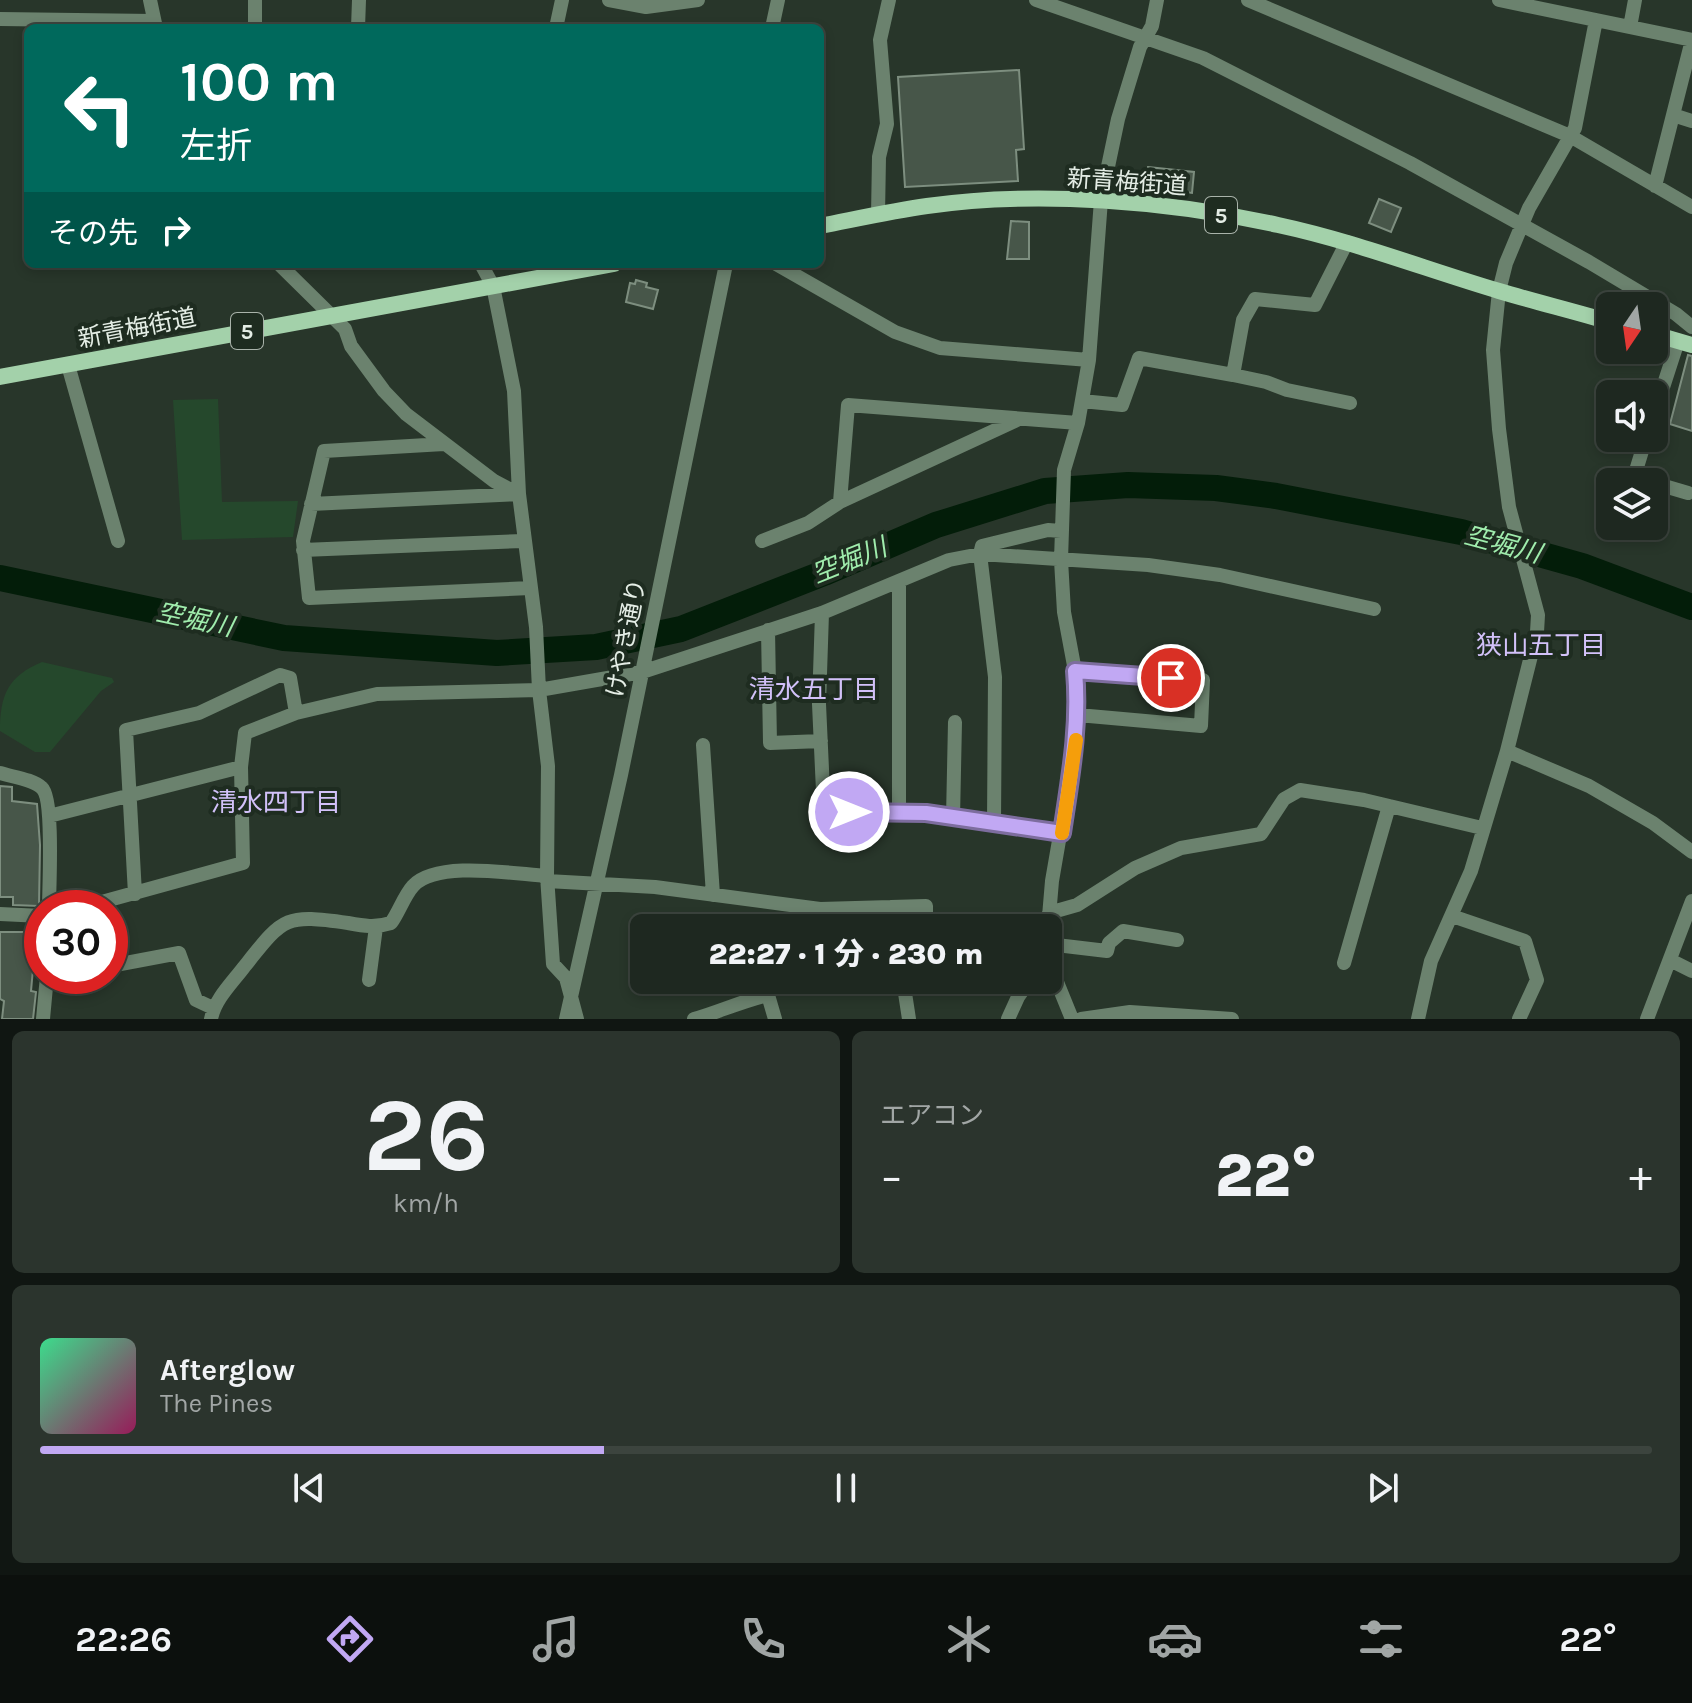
<!DOCTYPE html>
<html lang="ja">
<head>
<meta charset="utf-8">
<style>
	:root { --surface:#1e2820; --page:#2b342d; --text:#f1f3f6; --muted:#a1a6a5; --line:#3c443e; --accent:#c1a8f3 }
	body { margin:0; font-family:Karla,"Noto Sans JP",sans-serif; background:var(--page); color:var(--text); height:100vh; display:flex; flex-direction:column; font-size:30px; white-space:nowrap }
	* { box-sizing:border-box; margin:0 }
	p { font-size:26px; color:var(--muted) }
	.icon { flex:none; width:44px; height:44px; fill:none; stroke:currentColor; stroke-width:2; stroke-linecap:round; stroke-linejoin:round }
	.map { position:relative; height:1019px; overflow:hidden }
	.drawer { display:flex; flex-direction:column; gap:12px; padding:12px; background:#101612; flex:1 }
	.drawer>* { flex:none }
	.guide { position:absolute; left:24px; top:24px; width:800px; height:244px; border-radius:12px; box-shadow:0 4px 12px #0003,0 0 0 2px var(--line); background:#00695c; color:#fff; overflow:hidden }
	.needle { width:52px; rotate:193deg }
	.fabs { position:absolute; left:1596px; top:292px; display:grid; gap:16px }
	.fabs a { display:grid; place-items:center; width:72px; height:72px; border-radius:12px; background:var(--surface); box-shadow:0 4px 12px #0003,0 0 0 2px var(--line); font-size:40px }
	.speed { position:absolute; left:24px; top:890px; display:flex; gap:16px; font-size:40px; font-weight:700; text-align:center }
	.speed>* { display:grid; place-content:center; width:104px; height:104px; border-radius:50%; background:var(--surface); box-shadow:0 4px 12px #0003,0 0 0 2px var(--line); line-height:1 }
	.speed .limit { border:12px solid #d22; background:#fff; color:#111 }
	.pin { position:absolute; display:grid; place-items:center; width:68px; height:68px; color:#fff; margin:-34px; border:4px solid #fff; border-radius:50%; box-shadow:0 2px 8px #0007 }
	.me { position:absolute; width:88px; margin:-44px; rotate:90deg; stroke-linejoin:round; filter:drop-shadow(0 0 6px #0008) }
	.turn { display:flex; align-items:center; gap:28px; height:168px; padding:0 24px; font-size:36px }
	.turn .icon { width:104px; height:104px; stroke-width:2.5 }
	.turn b { display:block; font-size:56px; line-height:68px }
	.then { display:flex; align-items:center; height:76px; padding:0 24px; background:#0003; gap:16px; font-size:30px }
	.big { font-size:60px; font-weight:800; line-height:1.1 }
	.drawer .widget { flex:1; display:flex; flex-direction:column; justify-content:center; gap:12px; min-width:0; padding:0 28px; border-radius:12px; background:var(--page) }
	.drawer .dial { align-items:center; gap:0 }
	.dial b { font-size:104px; line-height:1 }
	.song { display:flex; align-items:center; gap:24px }
	.cover { width:96px; height:96px; border-radius:12px; background:linear-gradient(135deg,hsl(150 70% 55%),hsl(330 70% 35%)) }
	.played { height:8px; border-radius:4px; background:linear-gradient(90deg,var(--accent) 35%,var(--line) 35%) }
	.keys { display:flex; justify-content:space-around; direction:ltr }
	.heat { display:flex; justify-content:space-between; align-items:center; font-size:44px; direction:ltr }
	.drawer .tiles { flex:1; display:grid; gap:12px; grid-template-columns:1fr 1fr }
	.widget:last-child { grid-column:span 2 }
	.trip { position:absolute; left:630px; top:914px; width:432px; height:80px; border-radius:12px; background:var(--surface); box-shadow:0 4px 12px #0003,0 0 0 2px var(--line); font-weight:800; line-height:80px; text-align:center }
	.tabs { display:flex; height:128px; justify-content:space-around; align-items:center; background:#0c100d; color:var(--muted) }
	.tabs .icon { width:56px; height:56px }
	.tabs .active { color:var(--accent) }
	.tabs b { font-size:36px; color:var(--text) }
	.map>svg:first-child { display:block }
	.green { fill:#25482c }
	.lines { fill:none; stroke-linecap:round; stroke-linejoin:round }
	.river { stroke:#031d09; stroke-width:26 }
	.building { fill:#475649; stroke:#7d8e7f; stroke-width:2 }
	.minor { stroke:#6b826e; stroke-width:14 }
	.major { stroke:#a3d1aa; stroke-width:16 }
	.route-casing { stroke:#7d6d9e; stroke-width:20 }
	.route { stroke:#c1a8f3; stroke-width:14 }
	.slow { stroke:#f59e0b; stroke-width:14 }
	.labels { text-anchor:middle; stroke-width:8; stroke-linejoin:round; paint-order:stroke }
	.shield { fill:#1e2c20; stroke:#a9b3aa; stroke-width:2 }
	.shield-label { font-size:22px; font-weight:bold; fill:#e4ede5 }
	.street-label { font-size:24px; fill:#e4ede5; stroke:#1e2c20 }
	.water-label { font-size:26px; font-style:italic; fill:#a0edad; stroke:#1e2c20 }
	.neighbourhood-label { font-size:26px; fill:#d2c1f9; stroke:#1e2c20 }
</style>
</head>
<body>
<div class="map">
<svg width="1692" height="1019" viewBox="0 0 1692 1019">
	<rect width="100%" height="100%" fill="#28362a"/>
	<path class="green" d="M218 399 222 502 298 501 293 537 182 540 173 400Z
		M42 662 112 678 114 682 101 691 50 752H35L0 731C0 695 8 676 42 662Z"/>
	<g class="lines">
		<path class="river" d="M0 578 284 638 497 653 596 647 681 629 824 573 936 525 1045 491 1128 485 1216 488 1276 496 1461 532 1582 566 1692 607"/>
	</g>
	<path class="building" d="M1019 70 1024 149 1016 150 1018 181 905 187 898 77Z
		M1148 167 1194 172 1192 193 1145 187Z
		M1379 199 1401 208 1391 232 1369 223Z
		M1011 221 1029 222V259H1007Z
		M636 280 647 283 646 287 658 290 653 309 626 302 630 283 635 284Z
		M1688 355 1692 356V431L1670 424Z
		M0 786 12 787V801L37 804 40 845 39 906 13 905V897H0Z
		M25 929H40L39 947H35L31 991 36 992 33 1019H2L4 1001 0 999V932H25Z"/>
	<g class="lines">
		<path class="minor" d="M150 0 156 28
			M609 0 646 7 698 0
			M1036 0 1203 58 1410 163 1589 262 1676 314 1692 327
			M1248 0 1570 136 1692 207
			M1499 0 1692 40
			M0 19 153 21
			M1630 27 1635 0
			M255 28V0
			M358 28 359 0
			M556 28 562 0
			M772 28 778 0
			M1673 115 1692 121
			M1655 186 1692 40
			M878 215 879 157 887 124 880 40 889 0
			M279 264 345 329 351 346 384 391 406 414 494 481 519 494
			M481 264 493 286 514 391 519 494 536 627 539 690 548 766 547 876 553 964 566 978 577 1019
			M776 264 895 332 940 348 1089 360
			M68 365 118 541
			M1233 375 1266 382 1287 390 1350 403
			M1082 401 1122 405 1139 358 1233 375 1243 320 1255 299 1315 305 1347 242
			M1654 415 1678 341
			M1646 438 1634 477 1650 482
			M444 444 324 451 303 541 309 598 530 588
			M1654 483 1688 493
			M840 502 848 405 1078 423
			M311 504 519 494
			M762 541 808 523 840 502 1017 420
			M303 550 523 541
			M899 581V812
			M822 613 819 704 824 813H926L1062 833
			M768 630 770 743 821 741
			M1075 671 1203 680 1201 726 1078 715
			M703 745 713 895
			M1507 751 1589 786 1653 823 1692 852
			M0 773C12 777 33 779 42 788 54 799 49 888 49 908
			M49 816 241 767
			M953 818 955 722
			M994 823 995 677 980 554 1148 565 1220 575 1374 609
			M547 881 655 887 820 909 891 907 894 928
			M135 894 126 730 199 713 280 675 290 678 296 713
			M891 907 926 906V928
			M80 908 243 863 241 767 245 733 296 713 377 694 539 690 642 672 822 613 949 560 980 554 982 546 1048 530 1061 531
			M1049 913 1077 905 1135 868 1181 848 1261 834 1284 799 1300 790 1364 800 1482 828
			M0 914 42 916
			M1452 916 1525 941 1537 980 1519 1019
			M1048 928 1052 881 1075 748 1078 715 1075 671 1064 612 1061 560 1064 470 1078 423 1089 360 1101 200 1118 119 1140 47 1152 26 1157 0
			M1048 944 1107 951 1109 943 1123 931 1177 940
			M1048 960 1072 1019
			M1670 960 1692 971
			M1344 963 1389 806
			M110 966 179 953 196 1000 213 1008
			M369 980 376 927
			M903 980 909 1019
			M43 1019 47 976
			M211 1019C215 999 232 983 244 967 284 917 284 914 348 923 364 926 375 928 391 923 399 912 404 896 413 886 437 860 514 874 547 876
			M566 1019 621 775 726 264
			M694 1019C719 1012 742 1001 768 995L775 1019
			M1008 1019 1018 997 1030 980
			M1081 1019 1130 1012 1232 1019
			M1418 1019 1431 961 1471 871 1507 751 1537 632 1538 615 1509 507 1499 429 1493 350 1499 291 1506 263 1529 208 1575 128 1596 20
			M1647 1019 1692 901"/>
		<path class="major" d="M820 226C856 219 891 211 927 206 1037 190 1170 201 1278 225 1353 241 1425 269 1499 291 1536 302 1573 311 1610 322
			M1654 334 1692 345
			M0 377 614 264"/>
	</g>
	<g class="lines">
		<g class="route-casing">
			<path id="route" d="M849 812 926 813 1062 833C1070 779 1080 726 1075 671L1171 678"/>
		</g>
		<use href="#route" class="route"/>
		<path class="slow" d="M1062 833 1076 740"/>
	</g>
	<g class="labels">
		<g class="shield">
			<rect x="1205" y="197" width="32" height="36" rx="6"/>
			<rect x="231" y="313" width="32" height="36" rx="6"/>
		</g>
		<g class="shield-label">
			<text x="1221" y="223">5</text>
			<text x="247" y="339">5</text>
		</g>
		<g class="street-label">
			<text transform="translate(1127 182) rotate(4)" y="8">新青梅街道</text>
			<text transform="translate(137 328) rotate(-11)" y="8">新青梅街道</text>
			<text transform="translate(626 638) rotate(-79)" y="8">けやき通り</text>
		</g>
		<g class="water-label">
			<text transform="translate(1503 544) rotate(15)" y="9">空堀川</text>
			<text transform="translate(849 560) rotate(-22)" y="9">空堀川</text>
			<text transform="translate(195 619) rotate(12)" y="9">空堀川</text>
		</g>
		<g class="neighbourhood-label">
			<text x="1541" y="654">狭山五丁目</text>
			<text x="814" y="698">清水五丁目</text>
			<text x="276" y="811">清水四丁目</text>
		</g>
	</g>
</svg>
<div class="fabs">
<a><svg class="needle" viewBox="-14 -14 28 28"><path d="M0-13l5 13h-10z" fill="#e53935"/><path d="M0 13l5-13h-10z" fill="#a1a6a5"/></svg></a>
<a><svg class="icon" aria-label="sound" viewBox="0 0 24 24"><path d="M4 9h4l5-4v14l-5-4H4zM17 9q2 3 0 6"/></svg></a>
<a><svg class="icon" aria-label="layers" viewBox="0 0 24 24"><path d="M12 4l9 5-9 5-9-5zM3 14l9 5 9-5"/></svg></a>
</div>
<div class="speed"><div class="limit">30</div></div>
<div class="pin" style="left:1171px;top:678px;background:#d93025"><svg class="icon" aria-label="arrive" viewBox="0 0 24 24"><path d="M6 21V4h12l-3 4 3 4H6"/></svg></div>
<svg class="me" style="left:849px;top:812px" viewBox="-20 -20 40 40"><circle r="17" fill="#c1a8f3" stroke="#fff" stroke-width="3"/><path d="M0-11L8 9 0 5-8 9z" fill="#fff"/></svg>
<div class="trip">22:27 · 1 分 · 230 m</div>
<div class="guide">
<div class="turn"><svg class="icon" aria-label="left" viewBox="0 0 24 24"><path d="M17 20v-9H6M10 6l-5 5 5 5"/></svg><div><b>100 m</b>左折</div></div>
<div class="then">その先<svg class="icon" aria-label="right" viewBox="0 0 24 24"><path d="M7 20v-9h11M14 6l5 5-5 5"/></svg></div>
</div>
</div>
<section class="drawer">
<div class="tiles">
<div class="widget dial"><b>26</b><p>km/h</p></div>
<div class="widget"><p>エアコン</p>
<div class="heat"><a>−</a><b class="big">22°</b><a>+</a></div>
</div>
<div class="widget">
<div class="song"><i class="cover"></i><div><b>Afterglow</b><p>The Pines</p></div></div>
<div class="played"></div>
<div class="keys"><svg class="icon" aria-label="previous" viewBox="0 0 24 24"><path d="M18 5L8 12l10 7zM5 5v14"/></svg><svg class="icon" aria-label="pause" viewBox="0 0 24 24"><path d="M8 5v14M16 5v14"/></svg><svg class="icon" aria-label="next" viewBox="0 0 24 24"><path d="M6 5l10 7-10 7zM19 5v14"/></svg></div>
</div>
</div>
</section>
<nav class="tabs">
<b>22:26</b>
<svg class="icon active" aria-label="directions" viewBox="0 0 24 24"><path d="M12 3l9 9-9 9-9-9zM9 14v-3h6M13 9l2 2-2 2"/></svg>
<svg class="icon" aria-label="music" viewBox="0 0 24 24"><path d="M9 18V5l10-2v13"/><circle cx="6" cy="18" r="3"/><circle cx="16" cy="16" r="3"/></svg>
<svg class="icon" aria-label="phone" viewBox="0 0 24 24"><path d="M5 4h4l2 5-3 2q2 4 5 5l2-3 5 2v4C11 20 4 13 5 4z"/></svg>
<svg class="icon" aria-label="climate" viewBox="0 0 24 24"><path d="M12 3v18M4 7l16 10M4 17L20 7"/></svg>
<svg class="icon" aria-label="car" viewBox="0 0 24 24"><path d="M5 17H2v-5l4-1 3-4h7l3 4 3 1v5h-3M9 17h6M6 11h13"/><circle cx="7" cy="17" r="2"/><circle cx="17" cy="17" r="2"/></svg>
<svg class="icon" aria-label="filters" viewBox="0 0 24 24"><path d="M4 7h16M4 17h16"/><circle cx="9" cy="7" r="2"/><circle cx="15" cy="17" r="2"/></svg>
<b>22°</b>
</nav>
</body>
</html>
